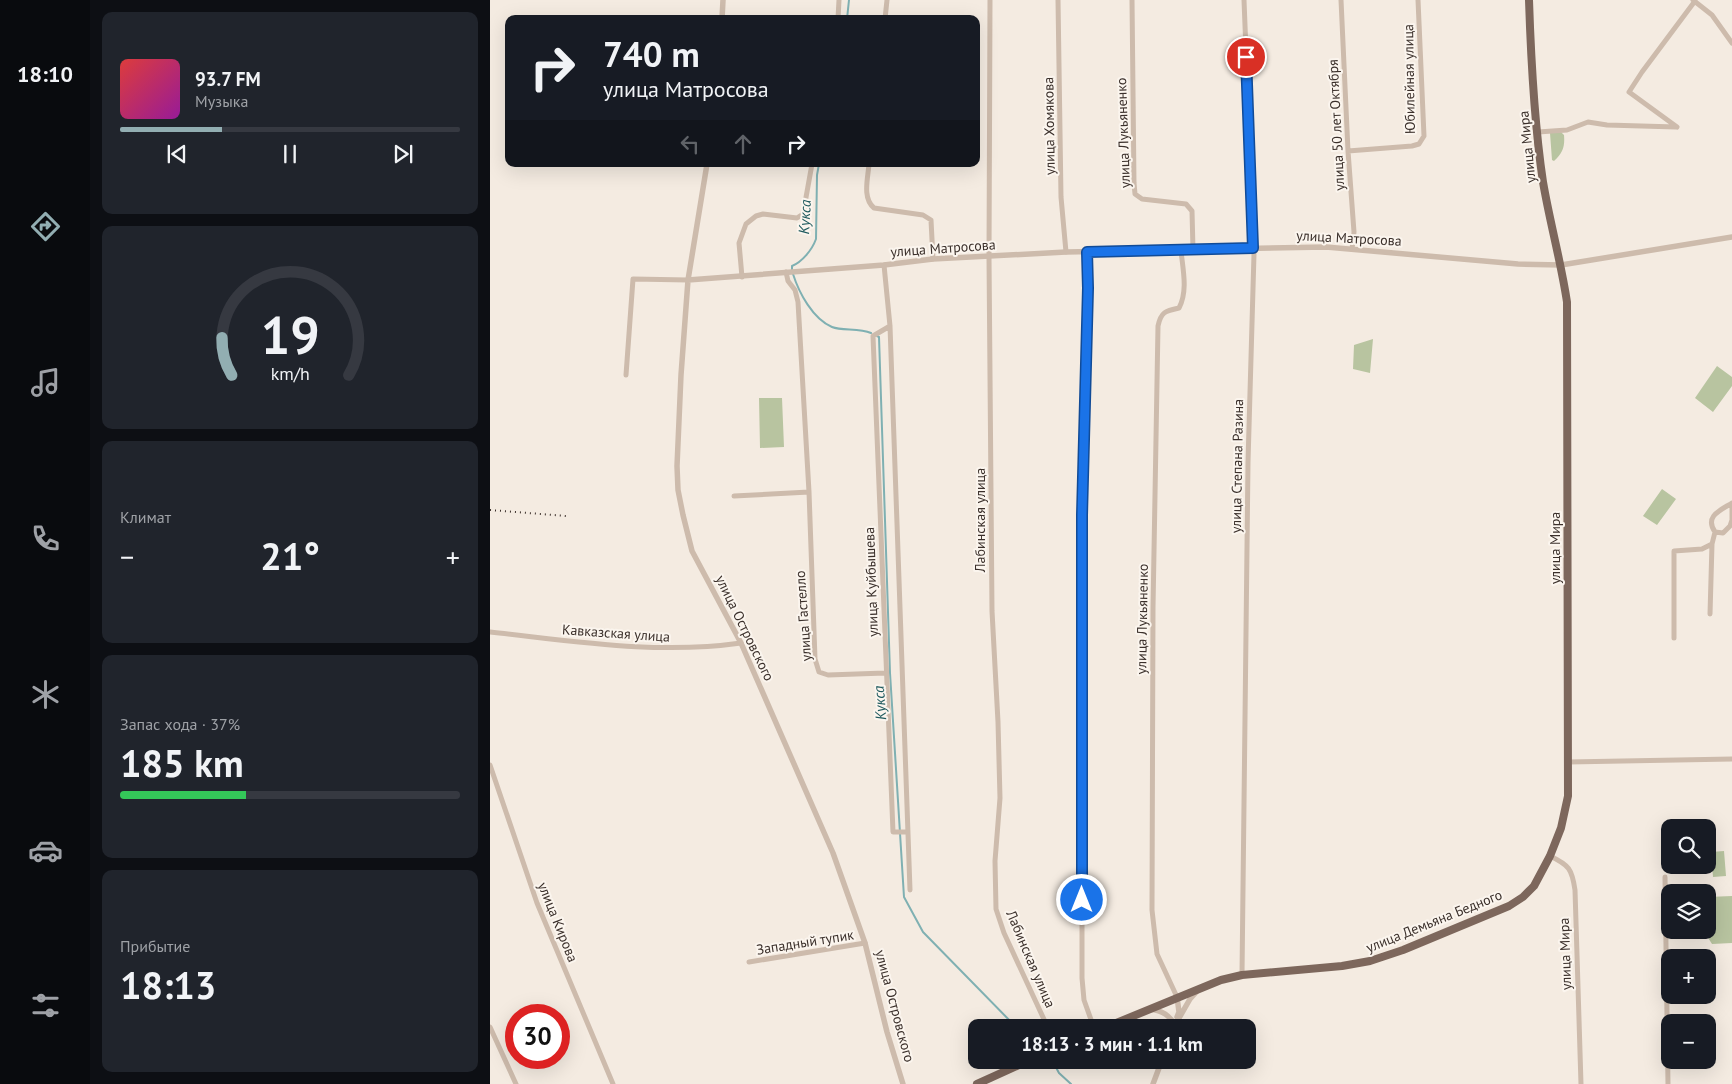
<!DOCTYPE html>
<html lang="ru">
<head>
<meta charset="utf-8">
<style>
	:root { --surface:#171b24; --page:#20242c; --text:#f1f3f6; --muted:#9ea1a6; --line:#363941; --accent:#92aeb2 }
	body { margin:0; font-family:"PT Sans",sans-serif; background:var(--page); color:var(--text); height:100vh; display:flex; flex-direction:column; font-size:19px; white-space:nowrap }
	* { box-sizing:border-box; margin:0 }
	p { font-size:16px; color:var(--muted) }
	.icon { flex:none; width:28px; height:28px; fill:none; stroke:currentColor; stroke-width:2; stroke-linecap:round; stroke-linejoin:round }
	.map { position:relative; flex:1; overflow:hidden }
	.sheet { display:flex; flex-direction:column; gap:12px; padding:12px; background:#0d0f14; width:400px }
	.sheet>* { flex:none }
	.guide { position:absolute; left:15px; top:15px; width:475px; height:152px; border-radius:10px; box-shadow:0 5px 20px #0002; background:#171b24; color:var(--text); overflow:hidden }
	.fabs { position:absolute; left:1171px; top:819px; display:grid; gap:10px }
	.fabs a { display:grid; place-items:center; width:55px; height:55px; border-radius:10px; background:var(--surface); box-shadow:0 5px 20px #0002; font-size:25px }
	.speed { position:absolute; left:15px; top:1004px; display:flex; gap:10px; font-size:25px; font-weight:700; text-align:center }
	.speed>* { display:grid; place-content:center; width:65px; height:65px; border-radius:50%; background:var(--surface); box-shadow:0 5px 20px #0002; line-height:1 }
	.speed .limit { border:8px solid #d22; background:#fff; color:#111 }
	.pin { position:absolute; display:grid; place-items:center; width:42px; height:42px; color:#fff; margin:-21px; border:2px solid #fff; border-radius:50%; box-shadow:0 1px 5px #0007 }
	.me { position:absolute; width:55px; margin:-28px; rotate:0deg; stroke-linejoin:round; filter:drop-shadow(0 0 4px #0008) }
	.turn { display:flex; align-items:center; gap:18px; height:105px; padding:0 15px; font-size:22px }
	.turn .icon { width:65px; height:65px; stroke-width:2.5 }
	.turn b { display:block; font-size:35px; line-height:42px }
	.lanes { display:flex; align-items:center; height:48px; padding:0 15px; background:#0003; justify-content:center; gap:25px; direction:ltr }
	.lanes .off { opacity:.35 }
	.big { font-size:38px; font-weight:700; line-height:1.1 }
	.sheet .widget { flex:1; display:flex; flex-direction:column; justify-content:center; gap:8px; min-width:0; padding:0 18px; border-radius:10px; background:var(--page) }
	.sheet .dial { align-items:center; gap:0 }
	.dial svg { height:130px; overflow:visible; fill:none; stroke:var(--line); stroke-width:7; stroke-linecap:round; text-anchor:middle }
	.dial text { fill:var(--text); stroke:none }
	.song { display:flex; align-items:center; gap:15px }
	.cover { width:60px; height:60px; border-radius:8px; background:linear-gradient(135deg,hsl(0 70% 55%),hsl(300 70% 35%)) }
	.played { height:5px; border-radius:2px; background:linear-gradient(90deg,var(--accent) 30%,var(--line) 30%) }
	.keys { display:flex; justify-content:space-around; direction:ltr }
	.heat { display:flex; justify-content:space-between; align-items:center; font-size:28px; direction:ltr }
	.charge { height:8px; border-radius:4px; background:linear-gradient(90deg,#34c759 37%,var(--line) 0) }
	.trip { position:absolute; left:478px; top:1019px; width:288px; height:50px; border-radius:10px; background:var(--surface); box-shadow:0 5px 20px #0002; font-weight:700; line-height:50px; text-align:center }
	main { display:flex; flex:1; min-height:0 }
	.tab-bar { display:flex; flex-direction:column; width:90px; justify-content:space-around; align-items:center; background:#090b0e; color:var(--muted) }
	.tab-bar .icon { width:35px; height:35px }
	.tab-bar .selected { color:var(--accent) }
	.tab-bar b { font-size:22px; color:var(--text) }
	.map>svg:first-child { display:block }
	.green { fill:#b8c4a0 }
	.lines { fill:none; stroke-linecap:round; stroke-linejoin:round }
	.stream { stroke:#7fb0b2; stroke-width:2 }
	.minor { stroke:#cdbbac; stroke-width:5 }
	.tertiary { stroke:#cdbbac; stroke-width:5.5 }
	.primary { stroke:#7d675c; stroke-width:8 }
	.rail { stroke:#3b302b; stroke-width:2; stroke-dasharray:1 4; stroke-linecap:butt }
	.route-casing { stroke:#114b97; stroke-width:12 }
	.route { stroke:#1a73e8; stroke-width:9 }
	.labels { text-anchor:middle; stroke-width:4; stroke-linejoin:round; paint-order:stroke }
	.street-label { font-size:14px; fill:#3b302b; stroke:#fbf5ee }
	.water-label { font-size:15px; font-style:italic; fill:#1f5a5e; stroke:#fbf5ee }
</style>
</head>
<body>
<main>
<nav class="tab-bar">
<b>18:10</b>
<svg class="icon selected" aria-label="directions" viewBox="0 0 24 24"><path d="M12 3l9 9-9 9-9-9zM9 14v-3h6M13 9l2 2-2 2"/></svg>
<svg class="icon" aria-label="music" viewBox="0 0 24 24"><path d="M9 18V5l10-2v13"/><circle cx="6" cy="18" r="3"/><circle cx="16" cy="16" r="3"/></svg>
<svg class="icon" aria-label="phone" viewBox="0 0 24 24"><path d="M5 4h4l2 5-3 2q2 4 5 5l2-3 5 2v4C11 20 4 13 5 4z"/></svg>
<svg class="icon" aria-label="climate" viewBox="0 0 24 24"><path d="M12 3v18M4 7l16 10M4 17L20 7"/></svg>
<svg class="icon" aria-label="car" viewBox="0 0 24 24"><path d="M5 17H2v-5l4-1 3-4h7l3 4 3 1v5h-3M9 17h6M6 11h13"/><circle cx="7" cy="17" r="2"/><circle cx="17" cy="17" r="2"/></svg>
<svg class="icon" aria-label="filters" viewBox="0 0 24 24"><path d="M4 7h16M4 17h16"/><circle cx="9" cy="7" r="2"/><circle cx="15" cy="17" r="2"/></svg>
</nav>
<section class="sheet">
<div class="widget">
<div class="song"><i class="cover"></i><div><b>93.7 FM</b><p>Музыка</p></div></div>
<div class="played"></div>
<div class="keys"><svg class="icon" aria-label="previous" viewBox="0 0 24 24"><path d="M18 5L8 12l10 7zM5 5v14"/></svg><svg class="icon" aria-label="pause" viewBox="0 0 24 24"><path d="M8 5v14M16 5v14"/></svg><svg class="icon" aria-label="next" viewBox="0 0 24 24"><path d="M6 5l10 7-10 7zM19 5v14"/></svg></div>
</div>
<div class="widget dial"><svg viewBox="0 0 100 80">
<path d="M14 69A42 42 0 1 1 86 69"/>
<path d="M14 69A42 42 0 0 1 8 46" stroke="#92aeb2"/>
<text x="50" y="56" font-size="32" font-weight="700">19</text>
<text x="50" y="72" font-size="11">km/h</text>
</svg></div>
<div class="widget"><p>Климат</p>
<div class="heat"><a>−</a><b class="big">21°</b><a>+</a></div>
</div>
<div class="widget"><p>Запас хода · 37%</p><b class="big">185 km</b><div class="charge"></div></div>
<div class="widget"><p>Прибытие</p><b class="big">18:13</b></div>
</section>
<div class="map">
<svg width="1242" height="1084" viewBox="0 0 1242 1084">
	<rect width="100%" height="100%" fill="#f4ebe1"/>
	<path class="green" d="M1071 132 1074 135C1075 146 1073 153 1064 161L1062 160 1060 133Z
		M883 339 880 373 863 369 864 345Z
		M1227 366 1242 377V386L1223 412 1205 398Z
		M292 398 294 447 270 448 269 398Z
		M1172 489 1186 499 1167 525 1153 516Z
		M1234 851 1236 876 1223 877 1221 852Z
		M1242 896V943L1222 944 1217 936 1186 937 1185 930H1218V897Z"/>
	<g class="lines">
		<path class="stream" d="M357 19 359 0
			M302 270V266C312 262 322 250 326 239L327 175 329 164
			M303 274C309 293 323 319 342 327 352 331 369 328 381 333
			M387 336 389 337 400 673 414 897 433 932 527 1028
			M562 1060 569 1073 581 1084"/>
		<path class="minor" d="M500 0 499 257 502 611 508 722 510 798 505 861 506 909 514 933 558 1028
			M568 0 571 197 576 252
			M642 0 644 183 645 194 652 199 696 204 702 211 703 250
			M851 0 858 151 864 232 862 249
			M1203 0 1222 15 1242 43
			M348 19 349 0
			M395 19 397 0
			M1187 127 1139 92 1152 72 1205 1
			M1048 132 1077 130 1098 122 1117 125 1186 127
			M858 151 922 146 929 144 934 136 928 0
			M379 164C378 178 372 198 384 208L433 215 441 220 443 259
			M597 252 598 288 592 515V978L594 1000 604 1028
			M394 265 400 326 420 890
			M296 272 298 281 305 290 308 302 319 492 325 659 329 672 338 675 395 673
			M252 277 249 243 256 224 266 216 273 214 307 218 313 214 322 164
			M400 326 383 336 403 832H417
			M136 375 143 279 198 280
			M244 496 319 492
			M1242 503V519
			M1225 532 1233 533 1240 526 1242 520
			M1220 614 1222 544
			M0 632C84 641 167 655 251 643
			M1184 638V551L1212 549 1222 544 1225 532C1214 516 1231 510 1242 503
			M1078 762 1242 759
			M0 765 47 903 123 1084
			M1060 856C1079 865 1082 869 1085 890L1091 1084
			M1175 877 1178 1084
			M259 962 375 943
			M752 975 758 462 764 254 754 0
			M687 997 667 954 662 910 663 608 668 326C671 312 675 311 689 308 698 291 693 270 691 251
			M0 1027 26 1084"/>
		<path class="tertiary" d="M232 19 233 0
			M217 164 198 280 191 375 187 466 188 490 193 515 202 551 251 643 343 853 375 943 397 1032 413 1084
			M198 280 394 265 443 259 576 252 836 247 1028 264 1071 265 1242 237
			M687 997 689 1012 687 1017
			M660 1009C673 1011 679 1015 685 1025L700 999 708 990
			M663 1084 672 1060"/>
		<path class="primary" d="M614 1028 731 980 752 975 852 966 880 961 913 950 1019 906 1033 897 1044 886 1060 856 1071 828 1078 796 1077 302C1071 262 1060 223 1053 182 1044 122 1041 61 1039 0
			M487 1084 540 1060"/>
		<path class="rail" d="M0 510 76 516"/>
	</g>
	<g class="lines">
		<g class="route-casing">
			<path id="route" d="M592 900V515L598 288 597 252 763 248 756 57"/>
		</g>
		<use href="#route" class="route"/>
	</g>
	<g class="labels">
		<g class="street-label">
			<text transform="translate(919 79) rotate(-91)" y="5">Юбилейная улица</text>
			<text transform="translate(846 125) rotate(-93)" y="5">улица 50 лет Октября</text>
			<text transform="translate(559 126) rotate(-91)" y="5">улица Хомякова</text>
			<text transform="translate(633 133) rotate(-92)" y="5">улица Лукьяненко</text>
			<text transform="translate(1037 147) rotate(-96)" y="5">улица Мира</text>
			<text transform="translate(859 238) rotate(3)" y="5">улица Матросова</text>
			<text transform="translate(453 248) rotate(-4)" y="5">улица Матросова</text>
			<text transform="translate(747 466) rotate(-89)" y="5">улица Степана Разина</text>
			<text transform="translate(490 520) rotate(-90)" y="5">Лабинская улица</text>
			<text transform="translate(1065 548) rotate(-90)" y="5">улица Мира</text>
			<text transform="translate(381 582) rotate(-92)" y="5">улица Куйбышева</text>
			<text transform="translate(313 616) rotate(-94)" y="5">улица Гастелло</text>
			<text transform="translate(652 619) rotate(-89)" y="5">улица Лукьяненко</text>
			<text transform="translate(255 628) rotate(64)" y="5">улица Островского</text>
			<text transform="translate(126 633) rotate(4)" y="5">Кавказская улица</text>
			<text transform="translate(944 921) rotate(-22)" y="5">улица Демьяна Бедного</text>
			<text transform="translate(68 922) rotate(68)" y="5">улица Кирова</text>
			<text transform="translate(315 942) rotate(-9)" y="5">Западный тупик</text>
			<text transform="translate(1075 954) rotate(-92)" y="5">улица Мира</text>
			<text transform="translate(541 959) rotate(67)" y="5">Лабинская улица</text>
			<text transform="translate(405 1006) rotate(75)" y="5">улица Островского</text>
		</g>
		<g class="water-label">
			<text transform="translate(315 217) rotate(-87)" y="5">Кукса</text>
			<text transform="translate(390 703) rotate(-94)" y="5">Кукса</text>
		</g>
	</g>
</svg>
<div class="fabs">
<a><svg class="icon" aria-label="search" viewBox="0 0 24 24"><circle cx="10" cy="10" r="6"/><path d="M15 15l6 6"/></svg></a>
<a><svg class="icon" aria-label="layers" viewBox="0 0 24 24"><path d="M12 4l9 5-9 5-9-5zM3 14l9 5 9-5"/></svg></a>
<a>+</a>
<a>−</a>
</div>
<div class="speed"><div class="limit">30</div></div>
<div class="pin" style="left:756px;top:57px;background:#d93025"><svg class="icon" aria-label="arrive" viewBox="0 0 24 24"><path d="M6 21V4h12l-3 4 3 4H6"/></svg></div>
<svg class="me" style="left:592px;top:900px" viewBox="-20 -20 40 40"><circle r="17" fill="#1a73e8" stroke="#fff" stroke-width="3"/><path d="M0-11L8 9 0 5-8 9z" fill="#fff"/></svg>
<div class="trip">18:13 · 3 мин · 1.1 km</div>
<div class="guide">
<div class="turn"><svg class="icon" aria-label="right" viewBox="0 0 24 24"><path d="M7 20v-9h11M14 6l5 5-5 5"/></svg><div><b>740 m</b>улица Матросова</div></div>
<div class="lanes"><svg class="icon off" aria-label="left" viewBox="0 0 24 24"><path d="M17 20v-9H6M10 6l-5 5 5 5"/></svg><svg class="icon off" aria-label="ahead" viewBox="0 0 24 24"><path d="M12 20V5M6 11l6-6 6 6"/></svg><svg class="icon" aria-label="right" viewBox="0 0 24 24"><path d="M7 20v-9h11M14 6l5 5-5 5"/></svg></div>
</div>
</div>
</main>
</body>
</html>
